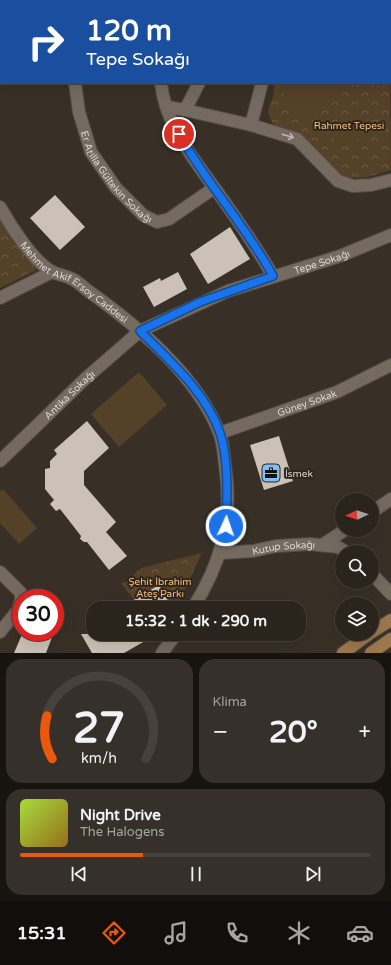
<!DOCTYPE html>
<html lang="tr">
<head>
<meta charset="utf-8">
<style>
	:root { --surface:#2a241d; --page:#36302a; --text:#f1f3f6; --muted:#a5a4a4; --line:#46413b; --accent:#ea580c }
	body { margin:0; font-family:"Varela Round",sans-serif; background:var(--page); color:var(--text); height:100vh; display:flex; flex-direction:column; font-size:15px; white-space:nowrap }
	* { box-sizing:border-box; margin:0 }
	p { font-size:13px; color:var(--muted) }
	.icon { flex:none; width:22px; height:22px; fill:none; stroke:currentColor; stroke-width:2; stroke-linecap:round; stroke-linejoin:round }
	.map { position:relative; height:653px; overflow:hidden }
	.sheet { display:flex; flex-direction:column; gap:6px; padding:6px; background:#171410; flex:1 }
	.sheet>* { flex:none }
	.top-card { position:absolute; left:0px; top:0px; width:391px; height:84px; box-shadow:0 4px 16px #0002,0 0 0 1px var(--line); background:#1a4fa0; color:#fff; overflow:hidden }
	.needle { width:26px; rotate:266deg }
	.tools { position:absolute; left:335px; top:493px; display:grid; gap:8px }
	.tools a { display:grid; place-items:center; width:44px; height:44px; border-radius:50%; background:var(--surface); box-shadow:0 4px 16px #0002,0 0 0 1px var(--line); font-size:20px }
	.speed { position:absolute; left:12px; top:589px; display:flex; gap:8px; font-size:20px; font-weight:700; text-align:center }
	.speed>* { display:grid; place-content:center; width:52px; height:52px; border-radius:50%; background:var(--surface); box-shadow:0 4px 16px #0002,0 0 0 1px var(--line); line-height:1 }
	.speed .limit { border:6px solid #d22; background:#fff; color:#111 }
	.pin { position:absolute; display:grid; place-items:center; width:34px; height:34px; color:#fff; margin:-17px; border:2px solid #fff; border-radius:50%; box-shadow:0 1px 4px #0007 }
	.me { position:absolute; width:44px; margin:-22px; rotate:3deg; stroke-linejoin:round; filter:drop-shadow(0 0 3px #0008) }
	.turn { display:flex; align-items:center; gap:14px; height:84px; padding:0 20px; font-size:18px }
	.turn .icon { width:52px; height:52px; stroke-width:2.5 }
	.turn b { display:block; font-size:28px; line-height:34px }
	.big { font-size:30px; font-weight:700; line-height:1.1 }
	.sheet .card { flex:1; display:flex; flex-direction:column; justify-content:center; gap:6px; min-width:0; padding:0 14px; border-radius:16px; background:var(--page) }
	.sheet .dial { align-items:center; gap:0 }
	.dial svg { height:104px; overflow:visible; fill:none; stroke:var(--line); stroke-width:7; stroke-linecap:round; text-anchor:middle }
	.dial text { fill:var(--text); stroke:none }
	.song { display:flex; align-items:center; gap:12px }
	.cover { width:48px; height:48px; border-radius:6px; background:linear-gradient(135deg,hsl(80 70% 55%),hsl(40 70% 35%)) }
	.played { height:4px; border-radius:2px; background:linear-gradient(90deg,var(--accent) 35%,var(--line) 35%) }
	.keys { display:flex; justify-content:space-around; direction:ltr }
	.heat { display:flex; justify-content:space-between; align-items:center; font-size:22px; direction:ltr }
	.sheet .tiles { flex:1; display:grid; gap:6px; grid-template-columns:1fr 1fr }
	.card:last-child { grid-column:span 2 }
	.trip { position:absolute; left:86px; top:601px; width:220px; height:40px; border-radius:16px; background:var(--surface); box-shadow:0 4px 16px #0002,0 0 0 1px var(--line); font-weight:700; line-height:40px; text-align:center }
	.menu { display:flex; height:64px; justify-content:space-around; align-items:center; background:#110e0c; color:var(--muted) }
	.menu .icon { width:28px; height:28px }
	.menu .active { color:var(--accent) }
	.menu b { font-size:18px; color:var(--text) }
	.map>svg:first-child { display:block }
	.park { fill:url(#park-crowns) }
	.pitch { fill:#554028 }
	.building { fill:#ccc1b6 }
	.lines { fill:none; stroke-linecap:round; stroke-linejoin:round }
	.minor-casing { stroke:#554d46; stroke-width:14 }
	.primary-casing { stroke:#554d46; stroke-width:14 }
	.minor { stroke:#746a60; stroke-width:12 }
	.primary { stroke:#9c784d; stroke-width:12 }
	.oneway { stroke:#beb6b0 }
	.route-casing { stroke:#114b97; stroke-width:10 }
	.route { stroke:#1a73e8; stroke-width:7 }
	.labels { text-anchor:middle; stroke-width:4; stroke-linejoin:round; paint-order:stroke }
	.park-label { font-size:10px; fill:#f2bf87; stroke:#2e261d }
	.street-label { font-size:10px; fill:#ddd7d2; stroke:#2e261d }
	.poi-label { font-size:10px; fill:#ddd7d2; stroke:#2e261d; text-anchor:start }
</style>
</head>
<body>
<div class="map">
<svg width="391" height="653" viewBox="0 0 391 653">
	<defs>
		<pattern id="park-crowns" width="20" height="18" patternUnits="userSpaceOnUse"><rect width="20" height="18" fill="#554028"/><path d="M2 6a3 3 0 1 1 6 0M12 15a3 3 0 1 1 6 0" fill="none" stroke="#6d5b46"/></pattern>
	</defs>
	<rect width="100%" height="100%" fill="#383027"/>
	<path class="park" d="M390 54 391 170 368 177 343 178 276 128C268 115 266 113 272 99 274 94 273 88 275 83H390Z
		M0 217 37 266 36 270 0 288Z
		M202 553 176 608H140L121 583 126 582 141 568Z"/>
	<path class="pitch" d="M291 83H341L344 86 304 119 281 91Z
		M332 132a14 14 0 1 1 28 0a14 14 0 1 1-28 0Z
		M139 372 167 405 119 447 91 414Z
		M3 489 37 528 19 544 0 523V491Z"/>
	<path class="building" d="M55 195 85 227 60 250 30 218Z
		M230 227 250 259 208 284 190 254Z
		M178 272 187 289 154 307 143 287 160 278 161 281Z
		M87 421 109 448 84 471V485L116 522 106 532 127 556 109 570 87 542H84L80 539 81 536 60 509 56 511 50 504 54 500 45 489V469L50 468V461L57 454 54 450Z
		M279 436 293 481 264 490 250 445Z
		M159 585 172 608H136L132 601Z
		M23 632H54L46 653H14Z
		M81 634H141L145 641 124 653H92Z"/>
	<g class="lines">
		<g class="minor-casing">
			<g id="minor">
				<path d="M309 0V1"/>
				<path d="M49 1 50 0"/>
				<path d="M93 1 94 0"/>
				<path d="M174 1V0"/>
				<path d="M250 1 251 0"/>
				<path d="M390 33H391"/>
				<path d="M0 77 1 74"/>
				<path id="s1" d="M75 83 79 112 91 152 116 188 143 215 157 222 169 219 214 188"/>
				<path d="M161 83C165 124 193 158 216 190 236 218 256 246 273 276"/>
				<path d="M167 107 185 110 251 125 297 139 338 181 353 186 371 185 391 180"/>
				<path d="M185 110 199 83"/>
				<path d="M251 125 262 83"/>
				<path id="s2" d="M0 207C10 225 34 263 53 272 58 275 64 275 70 278 76 280 82 286 87 290 136 325 196 374 219 432 224 444 224 460 226 473 232 524 220 565 193 608"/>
				<path d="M0 298 52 272"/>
				<path id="s3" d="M220 433 337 392 391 365"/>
				<path id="s4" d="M0 461 86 378 140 331 228 291 340 256 391 235"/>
				<path d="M372 512 391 499"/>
				<path d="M322 545 345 530"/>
				<path id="s5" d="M220 553 253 551 276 546 310 544 338 547 346 552"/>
				<path d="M0 572 21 593V598"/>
				<path d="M372 574 391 594"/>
				<path d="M0 632 18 610 21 600"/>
				<path d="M162 653 176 634"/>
			</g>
		</g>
		<g class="primary-casing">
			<path id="primary" d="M372 632 391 620
				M343 653 369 634
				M371 653 391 639"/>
		</g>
		<use href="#minor" class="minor"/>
		<use href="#primary" class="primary"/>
	</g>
	<defs><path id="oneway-shaft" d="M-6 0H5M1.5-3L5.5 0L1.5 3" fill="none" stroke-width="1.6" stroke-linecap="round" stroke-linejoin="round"/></defs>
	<use class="oneway" href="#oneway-shaft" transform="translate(288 136) rotate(17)"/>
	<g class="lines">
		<g class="route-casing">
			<path id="route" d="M179 134C207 184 246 226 273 276L200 302 140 331C169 360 206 392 220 433 229 459 227 499 226 526"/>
		</g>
		<use href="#route" class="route"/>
	</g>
	<defs>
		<g id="office-square" transform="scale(1)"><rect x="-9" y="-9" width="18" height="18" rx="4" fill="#7fbdf9" stroke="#2e261d"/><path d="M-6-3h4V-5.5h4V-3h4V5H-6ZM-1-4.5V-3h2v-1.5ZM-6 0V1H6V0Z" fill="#111"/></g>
	</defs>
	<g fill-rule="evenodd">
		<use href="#office-square" x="271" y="473"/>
	</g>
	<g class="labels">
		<g class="park-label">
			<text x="349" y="129">Rahmet Tepesi</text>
			<text x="160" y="585">Şehit İbrahim<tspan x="160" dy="12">Ateş Parkı</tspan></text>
		</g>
		<g class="street-label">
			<text dy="4" stroke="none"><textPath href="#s1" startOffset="106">Er Atilla Gültekin Sokağı</textPath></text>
			<text dy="4" stroke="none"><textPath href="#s4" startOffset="386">Tepe Sokağı</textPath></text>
			<text dy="4" stroke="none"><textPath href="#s2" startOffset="108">Mehmet Akif Ersoy Caddesi</textPath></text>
			<text dy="4" stroke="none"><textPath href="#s4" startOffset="96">Antika Sokağı</textPath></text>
			<text dy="4" stroke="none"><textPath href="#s3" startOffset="92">Güney Sokak</textPath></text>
			<text dy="4" stroke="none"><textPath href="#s5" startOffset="64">Kutup Sokağı</textPath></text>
		</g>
		<g class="poi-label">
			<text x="285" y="477">İsmek</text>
		</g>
	</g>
</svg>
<div class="tools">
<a><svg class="needle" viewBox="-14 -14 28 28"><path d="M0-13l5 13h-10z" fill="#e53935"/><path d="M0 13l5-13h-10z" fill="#a5a4a4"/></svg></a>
<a><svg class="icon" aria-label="search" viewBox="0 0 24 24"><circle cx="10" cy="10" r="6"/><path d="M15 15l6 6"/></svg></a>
<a><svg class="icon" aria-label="layers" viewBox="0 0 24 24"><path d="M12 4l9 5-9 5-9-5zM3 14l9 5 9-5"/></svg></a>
</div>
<div class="speed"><div class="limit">30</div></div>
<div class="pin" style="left:179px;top:134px;background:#d93025"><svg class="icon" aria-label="arrive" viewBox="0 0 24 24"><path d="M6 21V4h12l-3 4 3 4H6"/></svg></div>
<svg class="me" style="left:226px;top:526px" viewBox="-20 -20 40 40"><circle r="17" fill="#1a73e8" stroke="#fff" stroke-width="3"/><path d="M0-11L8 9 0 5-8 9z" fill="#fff"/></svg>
<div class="trip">15:32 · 1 dk · 290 m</div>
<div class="top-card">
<div class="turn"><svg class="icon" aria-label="right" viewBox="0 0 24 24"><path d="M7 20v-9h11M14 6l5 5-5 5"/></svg><div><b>120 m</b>Tepe Sokağı</div></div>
</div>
</div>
<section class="sheet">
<div class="tiles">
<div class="card dial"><svg viewBox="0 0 100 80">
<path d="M14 69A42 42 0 1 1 86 69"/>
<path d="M14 69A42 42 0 0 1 10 36" stroke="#ea580c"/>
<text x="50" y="56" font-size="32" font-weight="700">27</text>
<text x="50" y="72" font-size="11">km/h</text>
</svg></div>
<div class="card"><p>Klima</p>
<div class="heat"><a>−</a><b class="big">20°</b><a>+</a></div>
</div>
<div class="card">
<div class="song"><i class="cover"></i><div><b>Night Drive</b><p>The Halogens</p></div></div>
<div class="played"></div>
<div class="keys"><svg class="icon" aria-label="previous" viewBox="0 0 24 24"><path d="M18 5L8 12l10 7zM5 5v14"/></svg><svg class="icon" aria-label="pause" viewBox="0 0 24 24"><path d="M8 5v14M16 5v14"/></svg><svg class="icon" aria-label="next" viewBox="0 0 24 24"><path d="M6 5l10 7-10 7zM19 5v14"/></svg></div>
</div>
</div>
</section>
<nav class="menu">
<b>15:31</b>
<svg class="icon active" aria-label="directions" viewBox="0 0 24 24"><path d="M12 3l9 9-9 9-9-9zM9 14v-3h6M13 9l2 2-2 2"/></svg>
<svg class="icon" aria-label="music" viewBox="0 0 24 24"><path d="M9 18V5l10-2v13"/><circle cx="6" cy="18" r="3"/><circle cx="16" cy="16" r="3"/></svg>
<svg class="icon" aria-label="phone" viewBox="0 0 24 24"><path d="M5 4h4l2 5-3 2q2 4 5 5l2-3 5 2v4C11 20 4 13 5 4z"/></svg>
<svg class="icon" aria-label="climate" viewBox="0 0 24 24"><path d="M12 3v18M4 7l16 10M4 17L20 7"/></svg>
<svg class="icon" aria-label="car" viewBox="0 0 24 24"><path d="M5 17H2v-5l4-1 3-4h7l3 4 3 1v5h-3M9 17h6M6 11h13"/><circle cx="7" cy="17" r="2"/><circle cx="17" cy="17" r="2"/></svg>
</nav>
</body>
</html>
